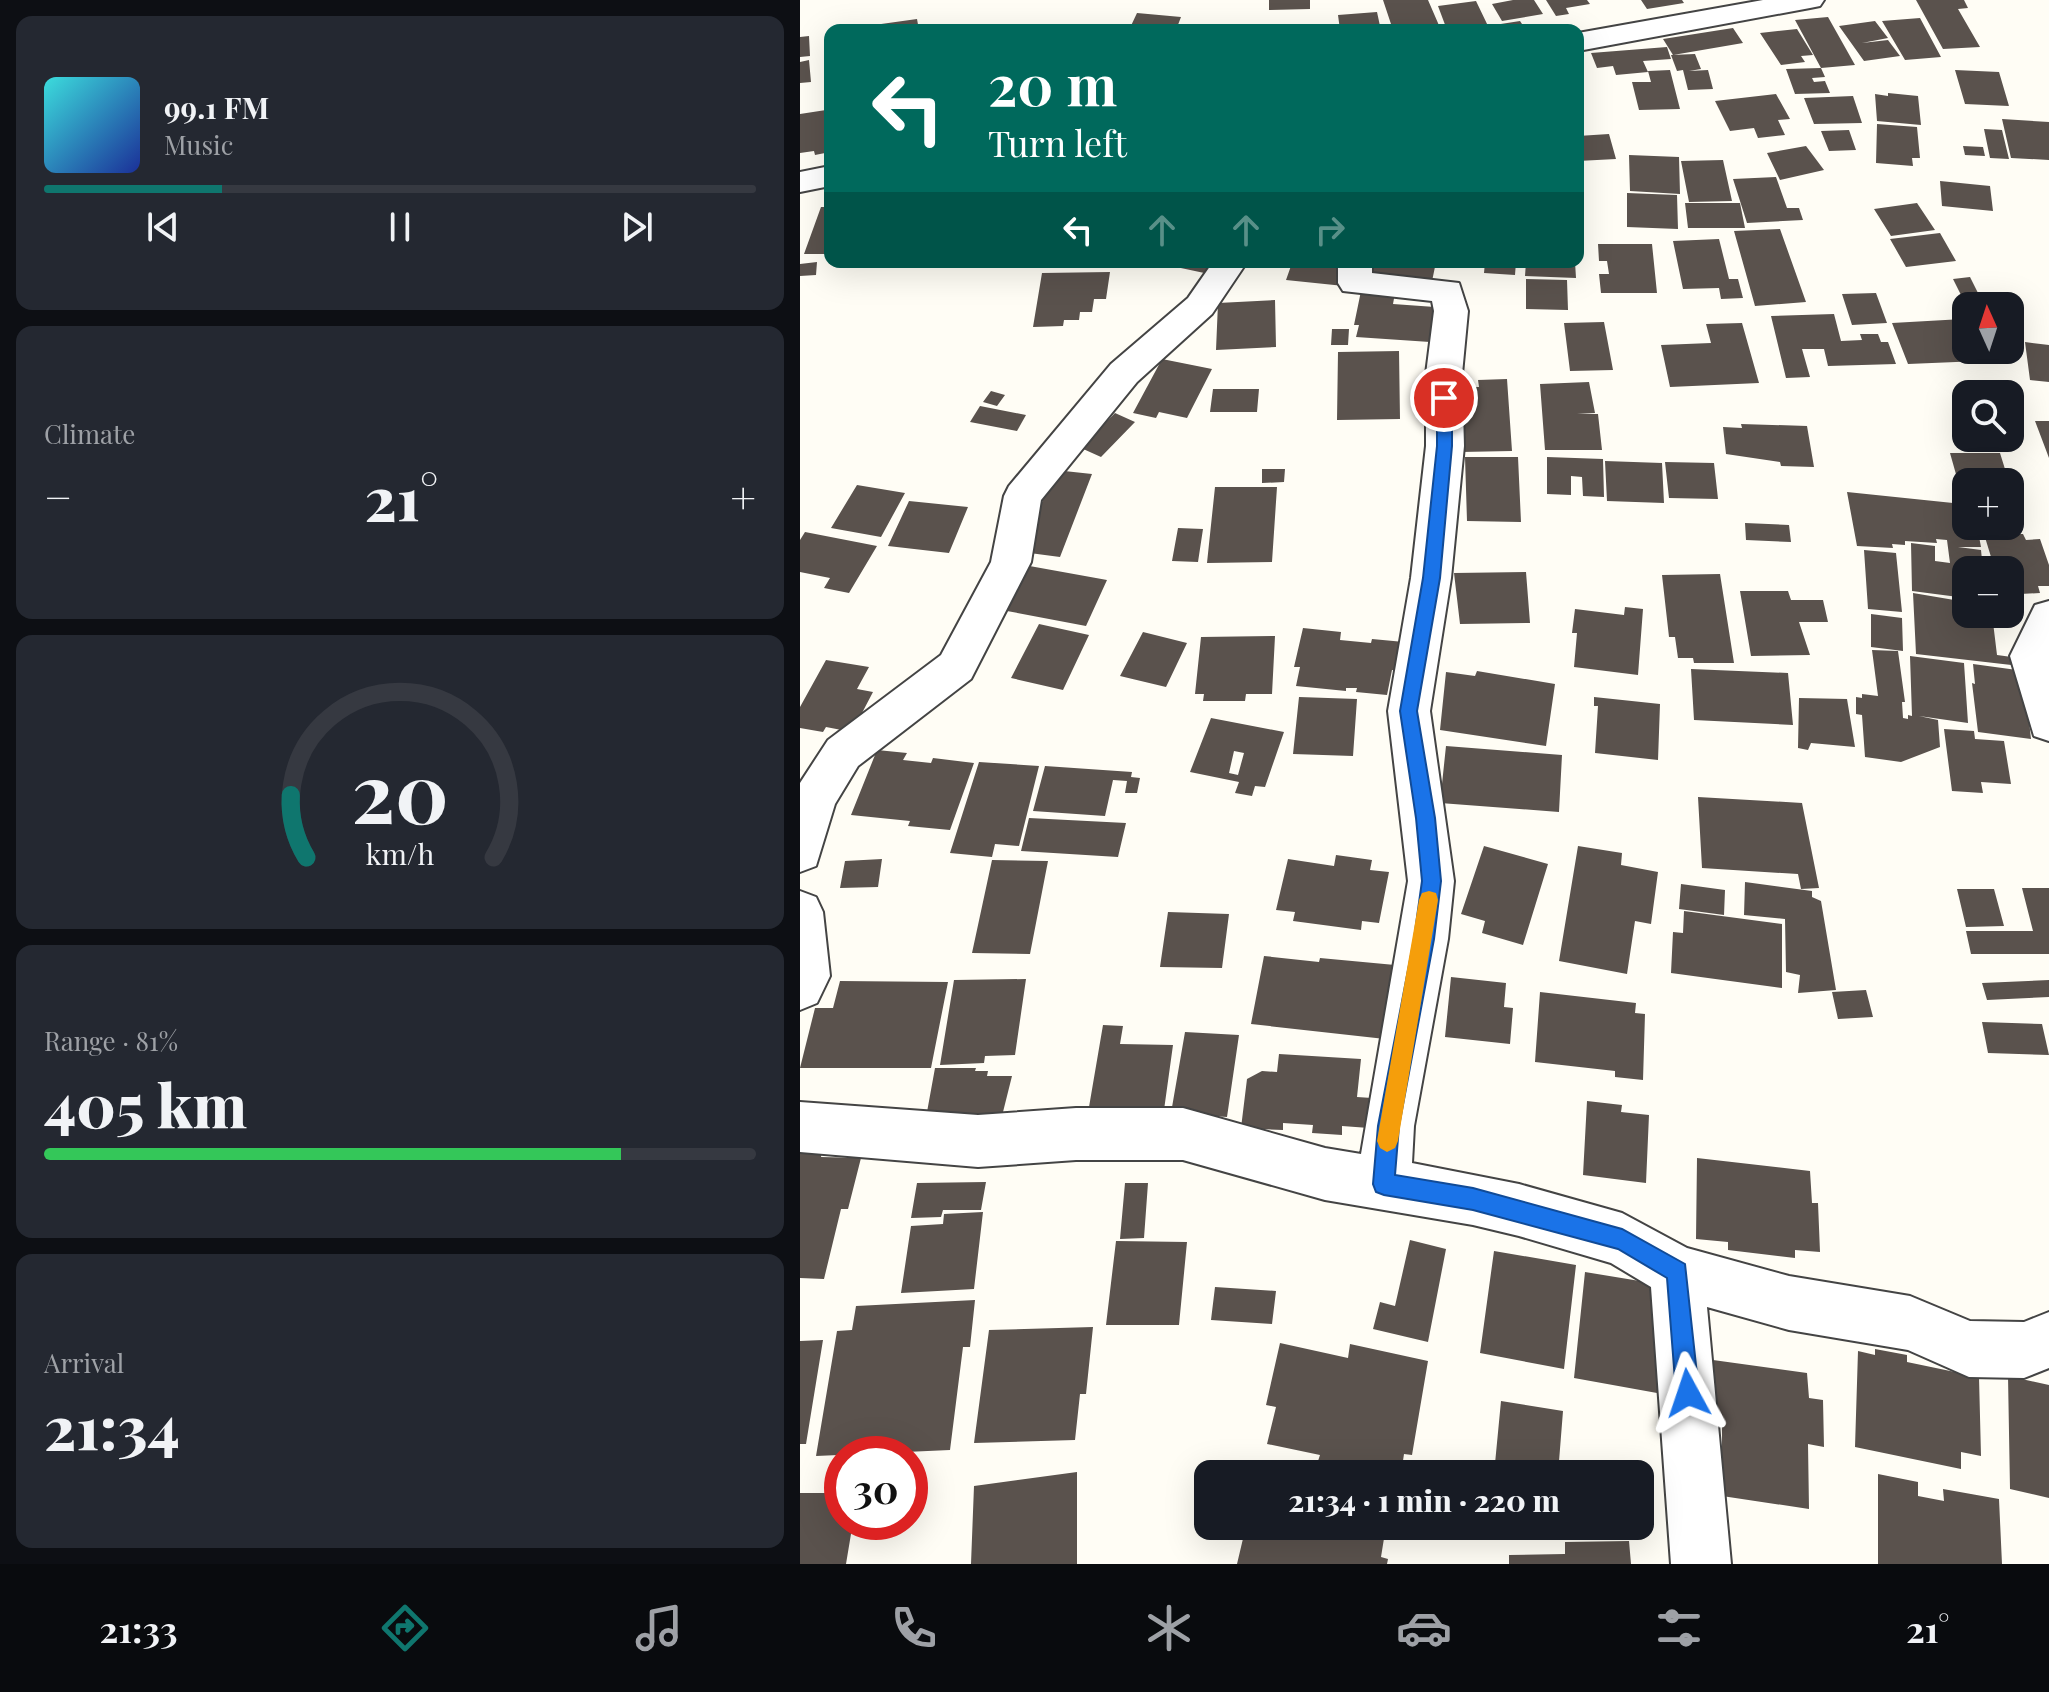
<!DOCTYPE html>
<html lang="en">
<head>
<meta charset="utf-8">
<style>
	:root { --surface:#171b24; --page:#242831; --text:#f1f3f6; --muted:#9ea1a6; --line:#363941; --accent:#0f766e }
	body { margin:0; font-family:"Playfair Display",serif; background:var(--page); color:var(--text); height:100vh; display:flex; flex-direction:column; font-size:30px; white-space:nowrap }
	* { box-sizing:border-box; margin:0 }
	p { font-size:26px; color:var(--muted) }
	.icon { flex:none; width:44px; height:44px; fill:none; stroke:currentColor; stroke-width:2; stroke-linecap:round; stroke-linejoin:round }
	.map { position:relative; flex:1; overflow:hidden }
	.sheet { display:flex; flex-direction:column; gap:16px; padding:16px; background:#0d0f14; width:800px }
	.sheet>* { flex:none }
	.guide { position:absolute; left:24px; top:24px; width:760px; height:244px; border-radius:16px; box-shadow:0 8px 32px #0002; background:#00695c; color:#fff; overflow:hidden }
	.needle { width:52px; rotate:357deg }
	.fabs { position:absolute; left:1152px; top:292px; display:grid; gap:16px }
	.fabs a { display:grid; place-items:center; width:72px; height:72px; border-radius:16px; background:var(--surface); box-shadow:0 8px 32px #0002; font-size:40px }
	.speed { position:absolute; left:24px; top:1436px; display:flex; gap:16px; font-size:40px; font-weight:700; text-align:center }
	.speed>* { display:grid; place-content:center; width:104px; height:104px; border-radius:50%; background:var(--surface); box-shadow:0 8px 32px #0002; line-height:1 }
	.speed .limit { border:12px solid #d22; background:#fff; color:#111 }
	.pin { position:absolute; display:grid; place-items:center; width:68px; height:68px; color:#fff; margin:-34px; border:4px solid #fff; border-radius:50%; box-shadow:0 2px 8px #0007 }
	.me { position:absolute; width:88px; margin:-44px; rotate:355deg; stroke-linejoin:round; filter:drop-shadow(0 0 6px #0008) }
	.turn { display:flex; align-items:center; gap:28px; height:168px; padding:0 32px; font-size:36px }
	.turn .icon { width:104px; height:104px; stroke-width:2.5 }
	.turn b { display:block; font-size:56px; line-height:68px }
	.lanes { display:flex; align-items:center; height:76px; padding:0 32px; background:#0003; justify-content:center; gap:40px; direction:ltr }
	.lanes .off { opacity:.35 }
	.big { font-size:60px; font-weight:800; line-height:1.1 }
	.sheet .card { flex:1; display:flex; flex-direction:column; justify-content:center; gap:12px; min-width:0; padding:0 28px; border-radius:16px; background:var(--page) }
	.sheet .dial { align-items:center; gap:0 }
	.dial svg { height:208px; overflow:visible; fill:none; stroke:var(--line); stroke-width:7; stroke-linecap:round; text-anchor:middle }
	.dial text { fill:var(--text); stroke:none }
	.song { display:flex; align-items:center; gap:24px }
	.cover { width:96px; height:96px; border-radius:12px; background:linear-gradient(135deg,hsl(180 70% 55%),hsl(230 70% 35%)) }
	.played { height:8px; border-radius:4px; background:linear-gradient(90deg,var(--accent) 25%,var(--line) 25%) }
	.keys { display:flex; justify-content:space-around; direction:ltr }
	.heat { display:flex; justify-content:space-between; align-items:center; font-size:44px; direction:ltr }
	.charge { height:12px; border-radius:6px; background:linear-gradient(90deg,#34c759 81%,var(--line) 0) }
	.trip { position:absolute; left:394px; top:1460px; width:460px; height:80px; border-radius:16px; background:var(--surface); box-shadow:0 8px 32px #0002; font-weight:800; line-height:80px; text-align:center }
	.menu { display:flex; height:128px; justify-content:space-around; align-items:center; background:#090b0e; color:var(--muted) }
	.menu .icon { width:56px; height:56px }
	.menu .active { color:var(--accent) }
	.menu b { font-size:36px; color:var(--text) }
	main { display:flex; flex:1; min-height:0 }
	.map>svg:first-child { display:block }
	.building { fill:#5a524d; fill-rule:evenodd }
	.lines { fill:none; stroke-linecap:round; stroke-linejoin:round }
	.minor-casing { stroke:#444; stroke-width:4 }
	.minor { fill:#fff; fill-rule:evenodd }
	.route { fill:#1a73e8; stroke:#114b97; stroke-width:2 }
	.slow { fill:#f59e0b }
</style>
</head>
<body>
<main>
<section class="sheet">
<div class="card">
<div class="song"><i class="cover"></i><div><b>99.1 FM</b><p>Music</p></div></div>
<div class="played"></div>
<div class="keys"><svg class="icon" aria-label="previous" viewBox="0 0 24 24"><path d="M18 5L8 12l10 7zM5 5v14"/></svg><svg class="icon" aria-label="pause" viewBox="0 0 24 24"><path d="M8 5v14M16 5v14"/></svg><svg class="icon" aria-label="next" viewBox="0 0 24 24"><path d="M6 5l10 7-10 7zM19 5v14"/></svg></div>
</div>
<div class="card"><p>Climate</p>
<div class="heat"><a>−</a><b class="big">21°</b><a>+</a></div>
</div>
<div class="card dial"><svg viewBox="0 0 100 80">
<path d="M14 69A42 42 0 1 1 86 69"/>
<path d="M14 69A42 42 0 0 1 8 45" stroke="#0f766e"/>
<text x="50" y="56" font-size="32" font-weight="700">20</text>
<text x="50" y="72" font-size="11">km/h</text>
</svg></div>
<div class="card"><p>Range · 81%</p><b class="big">405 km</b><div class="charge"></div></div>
<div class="card"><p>Arrival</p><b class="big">21:34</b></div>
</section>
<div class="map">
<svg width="1249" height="1564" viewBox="0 0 1249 1564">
	<rect width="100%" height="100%" fill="#fffdf5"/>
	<path class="building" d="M469 0H510V9L469 10Z
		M583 0H628L641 30H593Z
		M713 0H734L743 14 702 21 692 4Z
		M746 0H787L790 4 766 8 769 14 756 16Z
		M841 0H882L884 3 847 9Z
		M1116 0H1164L1168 8 1158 9 1180 47 1143 49Z
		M676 1 688 26 720 21 726 30H647L638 6Z
		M577 12 580 26H584L585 30H540L538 15Z
		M337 13 381 17 376 30H329Z
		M1028 17 1055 65 1021 68 1025 77 1012 78 1014 82 1025 81 1030 93 995 94 986 69 1021 68 995 20Z
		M1120 18 1141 57 1105 60 1082 21Z
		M117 19 119 30H74V25Z
		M1075 21 1088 38 1062 43 1088 40 1100 56 1064 61 1039 26Z
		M933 28 943 43 873 55 863 39Z
		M997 29 1013 55 1001 56 1005 62 981 65 960 33Z
		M9 36 10 56 0 57V37Z
		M867 47 871 59 843 61 848 72 816 75 813 66 797 68 791 53Z
		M895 54 901 69 889 71 908 70 913 89 888 90 883 70 877 71 871 55Z
		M9 60 11 82 0 83V62Z
		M870 70 880 109 839 110 832 82H851L848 71Z
		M1155 70 1199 72 1209 106 1165 104Z
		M1088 93 1118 96 1121 125 1077 121 1075 94 1088 96Z
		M976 94 990 119 978 120 985 135 958 138 954 128 930 131 915 101Z
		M1053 96 1062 123 1014 124 1004 98Z
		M26 110 30 152 15 155 14 151 0 153V114Z
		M1202 119 1249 122V160L1211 158Z
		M1077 124 1117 127 1120 158H1112L1113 166 1076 163Z
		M1184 129 1202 130 1209 159 1190 158Z
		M1049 130 1056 150 1029 151 1021 131Z
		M809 134 816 159 778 161V136Z
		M1006 146 1024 170 980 180 967 153Z
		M1163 146 1183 147 1185 156 1165 155Z
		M829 155 879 157 880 194 830 191Z
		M923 160 932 201 889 202 881 161Z
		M976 177 987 208H999L1003 220 947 223 933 179Z
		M1140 181 1190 186 1193 211 1142 206Z
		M827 193 877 195 878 229 827 227Z
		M885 203H940L945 228H888Z
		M1117 203 1135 230 1091 236 1074 209Z
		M21 207H30V254H4Z
		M980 229 1006 302 955 306 934 231Z
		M1140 233 1156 261 1106 267 1090 239Z
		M919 239 929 279H938L943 298 921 299 919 288 883 289 873 241Z
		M798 244H852L857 293H801L799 274H809L807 261H799Z
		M17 262 16 275 0 276V264Z
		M363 262H416L409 274 362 264Z
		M499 262H545L544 286 486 280 492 263Z
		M565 262H636L631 286 561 280Z
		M685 262H716L715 275 684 273Z
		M726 262H775L776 278 725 276Z
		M310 272 306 299H294L292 312H280L279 320H264L263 326 233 327 242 273Z
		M1170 277 1180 297 1163 299 1153 279Z
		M726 279 767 280 768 310 726 309Z
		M561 291 595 293 593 304 635 307 630 342 556 337 559 325H554Z
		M1076 293 1087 323 1052 325 1042 294Z
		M475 300 476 347 416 350 418 303Z
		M1034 314 1041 341 1062 340 1060 334H1078L1081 342H1088L1096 364 1028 366 1024 349H1002L1010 377 986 378 971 316Z
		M1163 319 1166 327V350H1176L1180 361 1108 364 1092 323Z
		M804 322 813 370 770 371 764 323Z
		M942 323 959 383 870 387 861 345 911 343 906 324Z
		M532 329H549L548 345H531Z
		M1225 342 1249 345V382L1230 380Z
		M599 351 600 419 537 420 538 352Z
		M362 359 412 369 387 418 359 412 356 418 333 413Z
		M707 379 712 451 661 452 651 387H679L678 380Z
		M789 382 795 413 777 414H798L802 450H745L740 384Z
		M413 389H459L457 412H410Z
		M191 391 205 395 197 406 183 402Z
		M180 406 226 415 217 431 170 422Z
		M315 413 335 422 301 457 281 448Z
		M1235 421H1249V458Z
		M941 424 1007 426 1014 467 981 466 980 462 926 454 923 427 942 428Z
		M1150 453H1200L1209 482H1166V492H1161Z
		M665 457H718L721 522 667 521Z
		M747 457 803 459 804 497 783 496 782 477 771 476V495L747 494Z
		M805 461 862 463 864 503 807 501Z
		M865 462 914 463 918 499 869 498Z
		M462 469H485L484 482 462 483Z
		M255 470 292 474 260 557 222 552Z
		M57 485 105 493 81 537 31 528Z
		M415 487H477L472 562 407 563Z
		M1047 492 1153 503V510L1166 511V526H1177L1181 547H1158L1181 550 1183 570H1166V598L1112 591 1111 543 1135 546V561L1150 563 1147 540 1136 539 1137 543 1105 541V545L1092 544 1093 548 1057 546Z
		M109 501 168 507 149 553 88 546Z
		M945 523 989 525 991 542 946 540Z
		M378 528 403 529 398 562 372 561Z
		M5 532 77 546 49 593 24 588 30 578 0 572V540Z
		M1184 534H1223L1226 540 1240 539 1249 565V586H1238L1240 593 1220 594 1213 571 1195 570Z
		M1064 550 1096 553 1102 612 1068 609Z
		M224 565 307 580 286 626 207 611 228 569 223 567Z
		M726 572 730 623 660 624 654 573Z
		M920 574 934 663H894L893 658H878L875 637H869L862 575Z
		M940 591H988L991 600H1023L1028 622H999L1010 655 951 656Z
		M1113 593 1166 602V614H1192L1197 655 1219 658 1220 666 1116 654Z
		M825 607 843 609 838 675 774 667 777 633H772L775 609 824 615Z
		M1071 614 1102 618 1103 651 1071 647Z
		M239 624 289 635 263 690 211 678Z
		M503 628 541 632 540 640 571 643 572 639 604 642 600 671 592 670 587 695 556 692 557 688H546V691L496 686 500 667H494Z
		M343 632 387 643 366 687 320 676Z
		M475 636 472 694H446L445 701H403L404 694H395L401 637Z
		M1072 650 1098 651 1105 702H1102L1103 718 1108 719V715L1112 716 1110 656 1164 663 1168 723 1119 716 1138 720 1140 747 1101 762 1065 757 1062 715 1056 714V697L1062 698V694L1078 696Z
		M26 660 69 667 57 689 73 692 52 732 26 727 23 732 0 728V707Z
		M1173 664 1217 670 1220 689H1225L1236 721H1229L1231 739 1178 732 1172 683 1175 684Z
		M891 669 988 673 993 725 894 720Z
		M677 671 755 684 746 746 640 730 646 672 675 676Z
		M499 697 557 699 553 756 493 754Z
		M794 697 860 704 858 760 795 753 798 706H794Z
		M999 698 1047 699 1055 747 1011 743 1008 750 998 748Z
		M411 718 484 732 465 787 455 786 452 796 435 793 439 782 390 772ZM434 751 444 753 438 775 429 773Z
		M1144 729 1174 731 1175 739 1204 741 1211 784 1181 782 1183 793 1152 791Z
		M646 746 762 755 759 812 640 803Z
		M77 750 107 753 103 760 131 763 133 758 174 763 150 830 108 826 110 821 51 815Z
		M179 762 239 766 219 846 195 844 192 857 150 853Z
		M245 766 332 772 331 777 340 778 337 793H325L327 781 313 780 305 816 233 811Z
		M898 797 1002 803 1019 888 1001 889 998 874 902 868Z
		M229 818 326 823 318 857 221 851Z
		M684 846 748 864 723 945 682 933 685 921 661 914Z
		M778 846 822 853 821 865 858 872 851 924 835 921 827 974 759 961Z
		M536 855 572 860 570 870 589 872 579 923 562 921 561 930 493 921 495 912 476 910 488 859 534 866Z
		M82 859 78 887 40 888 45 861Z
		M192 860 248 861 230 954 172 953Z
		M945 882 1012 891V897L1021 901 1036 990 998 993 1000 975 986 972 985 919 944 915Z
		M881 884 925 890 924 915 879 909Z
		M1222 888H1249V954H1171L1166 931H1233Z
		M1157 889H1194L1204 926 1166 927Z
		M884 911 982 924V988L871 973 873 932 883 933Z
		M368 912 429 914 422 968 360 967Z
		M464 956 519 962 520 958 595 965 585 1039 451 1024Z
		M651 977 706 983 704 1007 713 1008 710 1044 645 1037Z
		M226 979 215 1055 185 1056 184 1063 140 1065 154 980Z
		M1249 980V997L1187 1000 1182 983Z
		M40 981 148 982 131 1068H0L15 1008H33Z
		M1066 990 1073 1017 1038 1019 1032 992Z
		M740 992 836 1003 835 1013 845 1014 843 1080 815 1077V1071L735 1062Z
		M1182 1022 1242 1024 1249 1055 1188 1053Z
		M303 1025 323 1026 320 1044 373 1045 364 1110 290 1126 293 1108 289 1107Z
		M385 1032 439 1035 427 1117 371 1113Z
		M479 1054 561 1059 557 1097 572 1098 569 1128 542 1126V1135L512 1133 513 1125 483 1123V1130L441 1128 447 1079 462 1071 477 1072Z
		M135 1068H176L175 1071H188L187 1076H212L201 1120 125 1123Z
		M787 1101 822 1105 821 1112 849 1115 846 1183 783 1175Z
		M0 1150 22 1151 21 1157 61 1158 48 1209H41L24 1279 0 1278Z
		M897 1158 1010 1171 1012 1203H1018L1020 1252 995 1250V1258L928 1250V1242L896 1239Z
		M186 1182 181 1210H143L141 1217 111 1218 117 1183Z
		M325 1183H348L344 1238 320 1239Z
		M183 1212 174 1289 101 1293 111 1226 143 1224 144 1214Z
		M610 1240 646 1249 628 1342 573 1329 580 1302 595 1306Z
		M316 1241 387 1242 379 1325H306Z
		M694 1251 776 1265 764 1369 680 1353Z
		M785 1272 864 1285 857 1393 774 1378Z
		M415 1287 476 1291 472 1324 411 1320Z
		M175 1300 170 1347H163L150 1450 16 1456 37 1331 52 1330 56 1306Z
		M293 1327 286 1394H280L275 1440 174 1443 189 1330Z
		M23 1340 6 1444H0V1341Z
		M480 1343 548 1358 550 1344 628 1361 612 1455 604 1454 601 1474H578L518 1461 520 1455 467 1444 476 1407 466 1405Z
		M1075 1349 1107 1355V1362L1179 1377 1181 1456 1161 1452V1469L1055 1447 1058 1351 1075 1355Z
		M913 1360 1007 1373 1009 1398 1023 1400 1024 1447 1008 1444 1009 1509 922 1496V1417L912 1415Z
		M1208 1376 1249 1385V1498L1210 1489Z
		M701 1401 763 1411 758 1474H694Z
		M277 1472V1564H171L174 1486Z
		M1078 1474 1118 1482V1496L1144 1501 1143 1489 1199 1499 1202 1564H1078Z
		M0 1493H42V1522H53L46 1564H0Z
		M446 1526H586L581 1557 588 1559 587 1564H437Z
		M829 1541 831 1564H709V1555L765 1554V1542Z"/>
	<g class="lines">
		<g class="minor-casing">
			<path id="minor" d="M963 0H1024L1020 6 1010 8 778 51V33Z
				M30 166V186L0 192V172Z
				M413 262H447L412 314 337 382 241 500 231 562 171 679 58 766 35 804 16 866 0 872V783L28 740 141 655 191 562 204 496 209 486 311 364 388 298Z
				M538 262H572V273L659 283 668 311 662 374 664 446 651 578 630 711 654 881 648 939 614 1126 612 1163 719 1184 822 1213 887 1248 989 1276 1110 1296 1170 1321 1224 1322 1249 1312V1368L1224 1378 1169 1377 1108 1350 989 1330 907 1307 931 1564H871L851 1287 811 1263 719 1236 673 1225 525 1200 383 1160H276L178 1167 0 1152V1102L178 1115 276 1108H383L525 1148 561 1154 608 881 588 711 611 578 626 446V374L634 311 632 301 543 291 538 283Z
				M1249 601V741L1234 736 1210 656 1235 605Z
				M0 891 16 897 23 912 30 976 17 1003 0 1010Z"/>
		</g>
		<use href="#minor" class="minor"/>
	</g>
	<path class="route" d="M644 393 652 398V446L640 578 617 711 635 818 641 881 634 939 599 1126 595 1175 673 1188 822 1229 885 1264 899 1393 896 1402 888 1405 880 1402 876 1393 867 1278 818 1249 673 1210 584 1195 576 1192 573 1184 578 1126 614 939 622 881 616 818 600 711 623 578 637 446V398Z"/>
	<path class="slow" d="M629 891 636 893 638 900 598 1141 595 1148 587 1152 580 1148 577 1141 619 900 622 893Z"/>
</svg>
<div class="fabs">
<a><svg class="needle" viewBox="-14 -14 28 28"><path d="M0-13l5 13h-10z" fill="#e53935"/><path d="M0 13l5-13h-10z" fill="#9ea1a6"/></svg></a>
<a><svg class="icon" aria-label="search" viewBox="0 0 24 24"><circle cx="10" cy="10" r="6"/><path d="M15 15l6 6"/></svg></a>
<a>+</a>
<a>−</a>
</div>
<div class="speed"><div class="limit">30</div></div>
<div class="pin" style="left:644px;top:398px;background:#d93025"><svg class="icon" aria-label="arrive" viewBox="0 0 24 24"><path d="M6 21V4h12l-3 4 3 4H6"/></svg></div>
<svg class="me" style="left:888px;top:1393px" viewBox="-20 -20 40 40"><path d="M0-17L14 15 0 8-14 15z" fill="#1a73e8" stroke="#fff" stroke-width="4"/></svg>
<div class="trip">21:34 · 1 min · 220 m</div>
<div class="guide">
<div class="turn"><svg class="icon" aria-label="left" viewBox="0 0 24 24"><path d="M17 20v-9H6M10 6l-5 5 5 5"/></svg><div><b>20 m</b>Turn left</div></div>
<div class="lanes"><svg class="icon" aria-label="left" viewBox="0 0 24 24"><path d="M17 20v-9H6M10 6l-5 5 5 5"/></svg><svg class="icon off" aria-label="ahead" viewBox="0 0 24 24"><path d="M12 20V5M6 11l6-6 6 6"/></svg><svg class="icon off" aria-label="ahead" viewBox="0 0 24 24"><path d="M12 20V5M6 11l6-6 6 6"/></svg><svg class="icon off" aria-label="right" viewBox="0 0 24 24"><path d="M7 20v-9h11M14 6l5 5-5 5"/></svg></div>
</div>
</div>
</main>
<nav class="menu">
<b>21:33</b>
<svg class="icon active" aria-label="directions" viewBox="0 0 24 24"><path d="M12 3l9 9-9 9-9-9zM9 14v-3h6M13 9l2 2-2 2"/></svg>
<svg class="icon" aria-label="music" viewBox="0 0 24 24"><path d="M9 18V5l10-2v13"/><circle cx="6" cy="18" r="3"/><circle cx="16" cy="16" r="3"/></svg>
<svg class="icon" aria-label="phone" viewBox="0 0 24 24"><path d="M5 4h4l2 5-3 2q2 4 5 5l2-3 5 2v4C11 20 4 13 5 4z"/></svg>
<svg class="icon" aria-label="climate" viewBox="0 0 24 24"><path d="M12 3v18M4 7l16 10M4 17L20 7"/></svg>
<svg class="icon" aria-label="car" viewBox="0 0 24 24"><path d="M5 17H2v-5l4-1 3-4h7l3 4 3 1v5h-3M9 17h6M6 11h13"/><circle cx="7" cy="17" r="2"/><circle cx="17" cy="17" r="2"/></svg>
<svg class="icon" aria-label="filters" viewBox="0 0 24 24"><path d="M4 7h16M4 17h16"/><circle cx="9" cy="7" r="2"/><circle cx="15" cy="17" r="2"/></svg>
<b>21°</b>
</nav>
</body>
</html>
